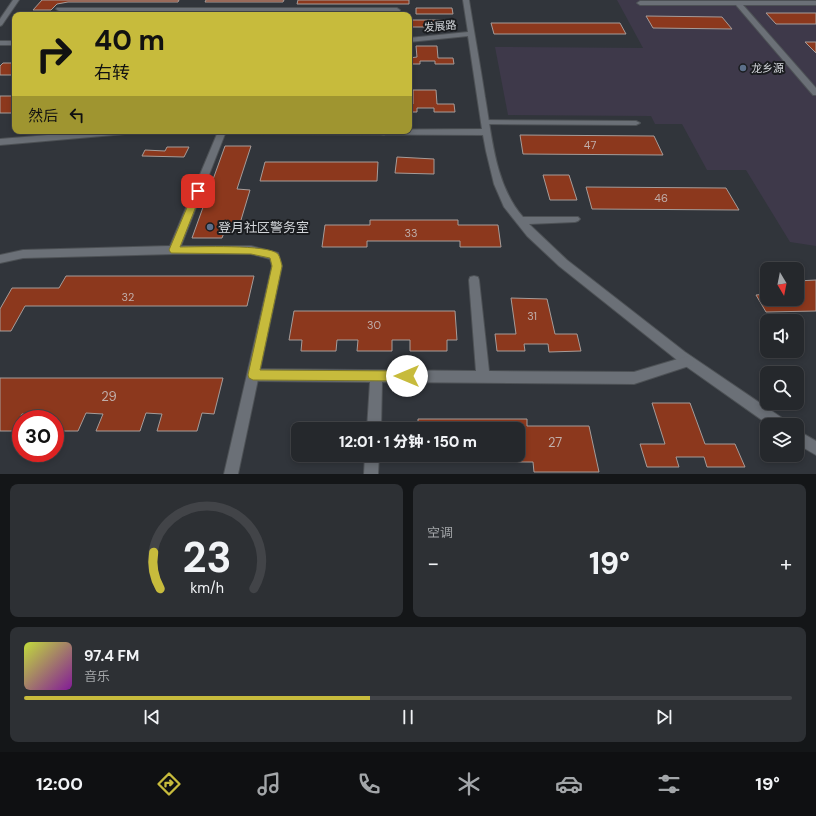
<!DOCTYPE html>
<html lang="zh">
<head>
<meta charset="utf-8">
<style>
	:root { --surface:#25282c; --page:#2d3034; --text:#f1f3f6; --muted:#a3a6a9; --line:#424448; --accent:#c7bb3c }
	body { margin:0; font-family:"DM Sans","Noto Sans SC",sans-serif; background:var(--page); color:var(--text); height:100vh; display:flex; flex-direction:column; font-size:15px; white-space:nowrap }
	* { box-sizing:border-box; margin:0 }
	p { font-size:13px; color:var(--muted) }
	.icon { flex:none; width:22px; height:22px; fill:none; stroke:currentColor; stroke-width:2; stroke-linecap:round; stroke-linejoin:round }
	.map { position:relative; height:474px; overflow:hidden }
	.details { display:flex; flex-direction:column; gap:10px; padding:10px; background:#141618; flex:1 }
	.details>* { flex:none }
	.top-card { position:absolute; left:12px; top:12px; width:400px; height:122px; border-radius:8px; box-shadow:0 2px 6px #0003,0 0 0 1px var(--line); background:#c7bb3c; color:#111; overflow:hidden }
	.needle { width:26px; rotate:170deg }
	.controls { position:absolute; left:760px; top:262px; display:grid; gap:8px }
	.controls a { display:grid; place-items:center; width:44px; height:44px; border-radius:8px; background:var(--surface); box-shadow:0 2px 6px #0003,0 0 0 1px var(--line); font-size:20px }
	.speed { position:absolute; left:12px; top:410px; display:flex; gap:8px; font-size:20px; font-weight:700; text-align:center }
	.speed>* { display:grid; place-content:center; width:52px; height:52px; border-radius:50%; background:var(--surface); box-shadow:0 2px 6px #0003,0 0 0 1px var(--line); line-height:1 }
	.speed .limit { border:6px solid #d22; background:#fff; color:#111 }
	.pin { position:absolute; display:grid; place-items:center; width:34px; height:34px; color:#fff; margin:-17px; border-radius:8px; box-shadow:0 2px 6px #0006 }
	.me { position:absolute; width:44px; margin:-22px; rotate:270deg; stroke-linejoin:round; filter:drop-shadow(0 0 3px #0008) }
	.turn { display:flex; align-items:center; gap:14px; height:84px; padding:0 16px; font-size:18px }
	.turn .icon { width:52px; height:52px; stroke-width:2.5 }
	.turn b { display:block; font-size:28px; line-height:34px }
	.then { display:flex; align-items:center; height:38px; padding:0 16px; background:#0003; gap:8px; font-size:15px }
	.big { font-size:30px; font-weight:800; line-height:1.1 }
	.details .tile { flex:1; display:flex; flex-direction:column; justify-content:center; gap:6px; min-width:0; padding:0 14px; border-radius:8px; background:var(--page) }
	.details .dial { align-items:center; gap:0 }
	.dial svg { height:104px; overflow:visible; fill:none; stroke:var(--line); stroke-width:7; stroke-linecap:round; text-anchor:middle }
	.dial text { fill:var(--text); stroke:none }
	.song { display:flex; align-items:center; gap:12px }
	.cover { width:48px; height:48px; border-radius:6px; background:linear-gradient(135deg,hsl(70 70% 55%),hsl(290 70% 35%)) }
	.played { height:4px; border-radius:2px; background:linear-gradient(90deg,var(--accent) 45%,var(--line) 45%) }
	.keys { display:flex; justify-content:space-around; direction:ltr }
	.heat { display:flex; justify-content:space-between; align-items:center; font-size:22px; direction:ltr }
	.details .tiles { flex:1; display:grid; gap:10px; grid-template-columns:1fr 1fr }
	.tile:last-child { grid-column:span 2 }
	.trip { position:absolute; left:291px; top:422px; width:234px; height:40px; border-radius:8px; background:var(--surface); box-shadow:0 2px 6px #0003,0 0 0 1px var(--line); font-weight:800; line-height:40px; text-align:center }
	.tab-bar { display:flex; height:64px; justify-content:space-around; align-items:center; background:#0f1012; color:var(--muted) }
	.tab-bar .icon { width:28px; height:28px }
	.tab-bar .active { color:var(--accent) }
	.tab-bar b { font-size:18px; color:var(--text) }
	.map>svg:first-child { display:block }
	.commercial { fill:#3e394a }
	.building { fill:#8c381d; stroke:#a69c99 }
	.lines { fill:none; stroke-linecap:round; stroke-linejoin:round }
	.service-casing { stroke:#4d5155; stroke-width:2 }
	.minor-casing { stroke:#4d5155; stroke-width:2 }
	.service { fill:#6b7077; fill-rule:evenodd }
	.minor { fill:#6b7077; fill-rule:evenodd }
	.route { fill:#c7bb3c; stroke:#817a27 }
	.service-dot { fill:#5c6f8a; stroke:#1a1c1f; stroke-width:1.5 }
	.labels { text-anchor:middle; stroke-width:4; stroke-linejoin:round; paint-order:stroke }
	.far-street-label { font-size:11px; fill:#d2d5d9; stroke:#1a1c1f }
	.far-poi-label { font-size:11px; fill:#d2d5d9; stroke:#1a1c1f; text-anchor:start }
	.number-label { font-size:11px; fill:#c0aeaa }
	.poi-label { font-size:13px; fill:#d2d5d9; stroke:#1a1c1f; text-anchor:start }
	.near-number-label { font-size:13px; fill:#c0aeaa }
</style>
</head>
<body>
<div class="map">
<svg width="816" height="474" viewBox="0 0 816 474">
	<rect width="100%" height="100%" fill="#31353b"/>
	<path class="commercial" d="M617 0H816V246L790 242 746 170H707L682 124H655L651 116 508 115 495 47 643 48Z"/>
	<path class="building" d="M42 0H179L178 2H68L57 4 51 10H33Z
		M206 0H284L283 2H205Z
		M298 0H409V4H297Z
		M416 8H452L453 14H416Z
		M766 13H816V24H776Z
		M646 16 722 17 732 29 653 28Z
		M409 20H454L455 27H409Z
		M491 23H620L626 34H494Z
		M805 42H816V53Z
		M416 46H437L438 58H453L454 64H435V61H420V64H409V58L417 57Z
		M3 63H15V75H0V66Z
		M413 90H436L437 104H454L455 112H434V108H417V112H409V104H413Z
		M0 96H15V113H0Z
		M520 135 654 136 663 155 523 154Z
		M225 146H251L237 189 250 190 238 230H225L222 238H192Z
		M167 147H189L184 157 142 156 145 150 165 151Z
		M397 157 434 159V174L395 173Z
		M265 162H378L377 181H260Z
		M543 175H569L577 200H550Z
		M586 187 726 188 739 210 592 209Z
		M370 220H458V225H498L501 247H460V241H367V247H322L325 225H370Z
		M66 276H254L247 306H25L11 331H0V309L12 288H59Z
		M816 280V311L766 312 756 295 767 294V299H797V281Z
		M511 298 547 299 555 334H577L581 351 549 352 548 344H524L525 351H497L495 334H516Z
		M294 311H455L457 340H447V351H410V340H392V351H357L358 340H337L336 351H301L302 340H289Z
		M0 378H223L214 414 202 413 197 431H157L162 414 146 413 140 431H96L103 414 86 413 78 431H55V419H34L36 414H22L13 431H0Z
		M652 403H690L705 444H735L745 467H707L704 457H676L679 467H647L640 444H665Z
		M418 419H527V426H589L599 472H534L533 462H418V455H518V429H418Z"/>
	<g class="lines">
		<g class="service-casing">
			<path id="service" d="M13 0H19L2 25 0 26V19Z
				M463 0H469C474 32 480 64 485 97 492 137 495 185 523 217H578L580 219 578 221 575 222 529 224 567 260 685 352 785 420 787 425H769L677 360 559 266 527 236 504 207 494 184 486 151 483 135 225 134 181 246H251L278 253 282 266 238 474H224L272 266 270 259 251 254H174L23 258 0 263V255L23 250 170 246 217 134H175L171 131 482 129 468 36 409 42V38L468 32Z
				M816 1V5H743L816 88V95H813L736 5H640L637 3 640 1Z
				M0 41H15V45H0Z
				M96 131H129L125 134 0 145V139Z
				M797 430 816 441V455L797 444Z"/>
		</g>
		<g class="minor-casing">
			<path id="minor" d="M57 8H397L400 10 399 15H393V12L59 11 56 9Z
				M483 120 636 121 640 123 636 125 486 124H483Z
				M380 131H388V132L384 135 381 134Z
				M474 276 478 277 479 280 489 371 634 372 688 356 692 357 694 361 692 365 634 384 382 382 381 429H367L370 382 253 381 249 379 247 375 249 371 253 369 476 371 469 280 470 277Z
				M365 455H379L378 474H364Z"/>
		</g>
		<use href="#service" class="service"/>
		<use href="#minor" class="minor"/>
	</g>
	<path class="route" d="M198 188 202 191 180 247C196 247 269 244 278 254 280 257 281 262 282 266L260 370 407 371 411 372 412 376 411 379 407 381 253 380 249 378 248 375 272 266 270 258 251 254 171 253 169 250 194 191Z"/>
	<g class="service-dot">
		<circle cx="743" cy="68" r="4"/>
		<circle cx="210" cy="227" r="4"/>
	</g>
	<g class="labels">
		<g class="far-street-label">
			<text transform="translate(440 26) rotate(-5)" y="4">发展路</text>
		</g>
		<g class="far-poi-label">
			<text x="751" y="72">龙乡源</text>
		</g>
		<g class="number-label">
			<text x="590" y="149">47</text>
			<text x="661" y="202">46</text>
			<text x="411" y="237">33</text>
			<text x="128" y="301">32</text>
			<text x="532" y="320">31</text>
			<text x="374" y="329">30</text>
		</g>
		<g class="poi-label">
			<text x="218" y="232">登月社区警务室</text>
		</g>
		<g class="near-number-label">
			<text x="109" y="401">29</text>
			<text x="555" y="447">27</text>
		</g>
	</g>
</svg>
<div class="controls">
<a><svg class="needle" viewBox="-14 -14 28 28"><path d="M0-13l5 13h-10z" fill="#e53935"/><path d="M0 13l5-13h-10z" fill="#a3a6a9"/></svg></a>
<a><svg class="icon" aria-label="sound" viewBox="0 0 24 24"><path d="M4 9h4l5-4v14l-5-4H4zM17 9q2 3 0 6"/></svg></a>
<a><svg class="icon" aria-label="search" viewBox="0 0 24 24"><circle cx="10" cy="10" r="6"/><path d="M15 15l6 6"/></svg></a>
<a><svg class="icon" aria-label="layers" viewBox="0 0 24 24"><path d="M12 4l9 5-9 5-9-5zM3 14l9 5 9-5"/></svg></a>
</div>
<div class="speed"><div class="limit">30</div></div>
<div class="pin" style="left:198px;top:191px;background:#d93025"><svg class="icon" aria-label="arrive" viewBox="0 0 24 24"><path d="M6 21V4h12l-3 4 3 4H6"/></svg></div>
<svg class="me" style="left:407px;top:376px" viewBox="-20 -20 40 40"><circle r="19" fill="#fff"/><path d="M0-13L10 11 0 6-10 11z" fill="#c7bb3c"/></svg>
<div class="trip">12:01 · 1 分钟 · 150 m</div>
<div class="top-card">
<div class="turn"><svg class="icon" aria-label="right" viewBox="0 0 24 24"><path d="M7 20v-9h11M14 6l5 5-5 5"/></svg><div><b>40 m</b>右转</div></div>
<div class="then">然后<svg class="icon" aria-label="left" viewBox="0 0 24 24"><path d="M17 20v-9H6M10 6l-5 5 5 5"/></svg></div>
</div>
</div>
<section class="details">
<div class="tiles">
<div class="tile dial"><svg viewBox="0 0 100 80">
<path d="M14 69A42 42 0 1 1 86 69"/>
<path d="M14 69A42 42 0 0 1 9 41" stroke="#c7bb3c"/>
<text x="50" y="56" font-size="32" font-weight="700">23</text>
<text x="50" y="72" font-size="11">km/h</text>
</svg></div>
<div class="tile"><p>空调</p>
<div class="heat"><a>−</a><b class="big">19°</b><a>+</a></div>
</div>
<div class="tile">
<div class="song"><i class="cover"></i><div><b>97.4 FM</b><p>音乐</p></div></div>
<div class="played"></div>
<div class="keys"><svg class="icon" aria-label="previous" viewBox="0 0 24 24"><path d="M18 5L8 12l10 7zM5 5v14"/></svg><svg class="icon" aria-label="pause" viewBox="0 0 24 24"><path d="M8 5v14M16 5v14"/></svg><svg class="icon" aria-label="next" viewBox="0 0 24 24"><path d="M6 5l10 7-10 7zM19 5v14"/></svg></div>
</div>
</div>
</section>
<nav class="tab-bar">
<b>12:00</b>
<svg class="icon active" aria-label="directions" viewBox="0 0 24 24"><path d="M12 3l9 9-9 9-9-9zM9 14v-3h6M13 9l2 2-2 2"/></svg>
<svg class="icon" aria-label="music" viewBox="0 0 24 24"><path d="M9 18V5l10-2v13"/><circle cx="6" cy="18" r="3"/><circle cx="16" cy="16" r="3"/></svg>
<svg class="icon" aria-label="phone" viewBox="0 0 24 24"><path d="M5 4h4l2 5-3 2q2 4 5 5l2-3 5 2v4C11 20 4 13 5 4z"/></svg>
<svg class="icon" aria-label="climate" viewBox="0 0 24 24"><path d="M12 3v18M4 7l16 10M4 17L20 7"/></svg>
<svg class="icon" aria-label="car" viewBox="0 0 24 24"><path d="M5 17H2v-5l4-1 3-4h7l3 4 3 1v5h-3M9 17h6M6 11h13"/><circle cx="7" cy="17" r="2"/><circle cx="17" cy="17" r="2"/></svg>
<svg class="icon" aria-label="filters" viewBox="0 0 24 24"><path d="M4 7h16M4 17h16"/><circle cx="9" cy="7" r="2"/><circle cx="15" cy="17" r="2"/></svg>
<b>19°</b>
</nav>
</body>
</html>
